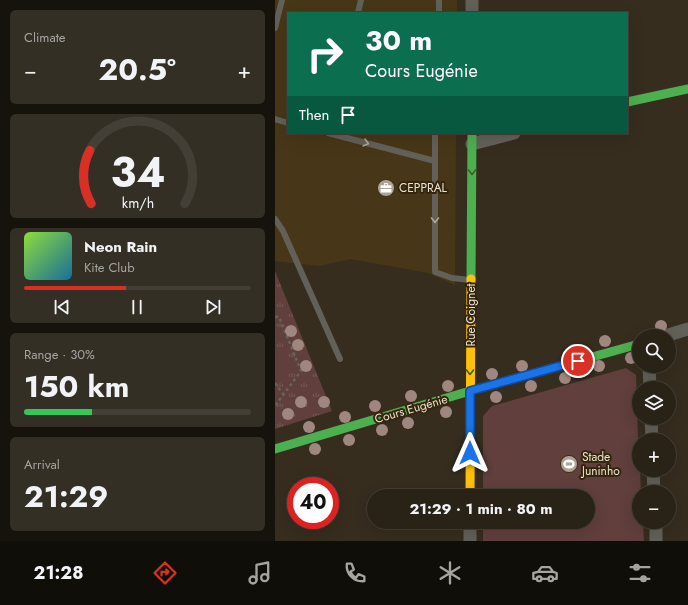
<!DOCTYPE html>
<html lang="en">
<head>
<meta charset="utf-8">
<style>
	:root { --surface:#282217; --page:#342f24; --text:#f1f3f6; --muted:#a5a4a1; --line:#443f36; --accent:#d93025 }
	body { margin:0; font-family:Jost,sans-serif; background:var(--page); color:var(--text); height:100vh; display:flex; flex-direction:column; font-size:15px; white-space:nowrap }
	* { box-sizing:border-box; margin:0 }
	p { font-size:13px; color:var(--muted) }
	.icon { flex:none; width:22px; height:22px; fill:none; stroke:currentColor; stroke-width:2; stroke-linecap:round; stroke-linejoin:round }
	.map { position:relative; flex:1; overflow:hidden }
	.drawer { display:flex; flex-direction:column; gap:10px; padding:10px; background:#16130d; width:275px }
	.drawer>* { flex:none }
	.banner { position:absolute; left:12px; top:12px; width:341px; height:122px; border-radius:0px; box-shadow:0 4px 16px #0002,0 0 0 1px var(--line); background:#0b6e4f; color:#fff; overflow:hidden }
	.fabs { position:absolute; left:357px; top:329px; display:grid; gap:8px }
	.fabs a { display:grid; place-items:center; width:44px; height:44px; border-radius:50%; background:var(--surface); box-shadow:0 4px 16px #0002,0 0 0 1px var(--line); font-size:20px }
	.speed { position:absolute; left:12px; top:477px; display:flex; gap:8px; font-size:20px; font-weight:700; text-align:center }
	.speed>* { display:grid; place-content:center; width:52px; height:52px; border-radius:50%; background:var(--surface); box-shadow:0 4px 16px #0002,0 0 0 1px var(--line); line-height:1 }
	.speed .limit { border:6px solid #d22; background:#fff; color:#111 }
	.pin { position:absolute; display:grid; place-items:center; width:34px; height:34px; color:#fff; margin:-17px; border:2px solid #fff; border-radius:50%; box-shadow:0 1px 4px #0007 }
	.me { position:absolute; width:44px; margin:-22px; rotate:0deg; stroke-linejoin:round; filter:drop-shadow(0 0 3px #0008) }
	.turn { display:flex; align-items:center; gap:14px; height:84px; padding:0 12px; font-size:18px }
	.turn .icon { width:52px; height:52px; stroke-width:2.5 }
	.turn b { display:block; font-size:28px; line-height:34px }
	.then { display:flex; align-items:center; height:38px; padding:0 12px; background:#0003; gap:8px; font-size:15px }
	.big { font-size:30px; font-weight:700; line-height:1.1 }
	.drawer .tile { flex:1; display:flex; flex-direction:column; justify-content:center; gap:6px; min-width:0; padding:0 14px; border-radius:6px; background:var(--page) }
	.drawer .dial { align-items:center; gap:0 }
	.dial svg { height:104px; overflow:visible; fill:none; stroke:var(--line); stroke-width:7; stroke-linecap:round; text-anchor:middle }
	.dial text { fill:var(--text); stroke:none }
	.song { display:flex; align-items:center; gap:12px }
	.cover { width:48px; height:48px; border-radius:6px; background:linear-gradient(135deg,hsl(90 70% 55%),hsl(200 70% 35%)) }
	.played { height:4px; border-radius:2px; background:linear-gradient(90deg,var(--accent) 45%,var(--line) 45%) }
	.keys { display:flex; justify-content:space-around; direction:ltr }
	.heat { display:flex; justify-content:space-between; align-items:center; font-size:22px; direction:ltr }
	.charge { height:6px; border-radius:3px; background:linear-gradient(90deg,#34c759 30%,var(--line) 0) }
	.trip { position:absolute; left:92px; top:489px; width:228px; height:40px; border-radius:20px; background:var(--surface); box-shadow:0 4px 16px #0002,0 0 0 1px var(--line); font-weight:700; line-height:40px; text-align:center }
	.tabs { display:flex; height:64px; justify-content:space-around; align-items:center; background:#100e09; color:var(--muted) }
	.tabs .icon { width:28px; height:28px }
	.tabs .active { color:var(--accent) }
	.tabs b { font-size:18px; color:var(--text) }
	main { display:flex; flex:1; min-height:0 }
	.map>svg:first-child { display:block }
	.built { fill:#473718 }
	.park { fill:url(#park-tufts) }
	.pitch { fill:#603f3d }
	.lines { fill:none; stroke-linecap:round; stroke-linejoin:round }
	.path { stroke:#66635a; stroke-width:2.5; stroke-dasharray:3 3; stroke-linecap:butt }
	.lane { stroke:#626058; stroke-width:6 }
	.street { stroke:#626058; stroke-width:13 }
	.fast { stroke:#4caf50; stroke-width:9 }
	.slow { stroke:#ffc107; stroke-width:9 }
	.tree { fill:#9f8780 }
	.oneway { stroke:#ada89c }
	.oneway2 { stroke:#3e5d27 }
	.route-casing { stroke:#114b97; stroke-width:10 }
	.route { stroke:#1a73e8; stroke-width:7 }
	.labels { text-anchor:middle; stroke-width:4; stroke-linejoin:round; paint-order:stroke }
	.poi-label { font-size:12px; fill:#ebe2d3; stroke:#34260c; text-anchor:start }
	.street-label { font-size:12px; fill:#ebe2d3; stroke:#34260c }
</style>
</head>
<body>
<main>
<section class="drawer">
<div class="tile"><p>Climate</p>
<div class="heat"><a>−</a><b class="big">20.5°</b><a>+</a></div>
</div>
<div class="tile dial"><svg viewBox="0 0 100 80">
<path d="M14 69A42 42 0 1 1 86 69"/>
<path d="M14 69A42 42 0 0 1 13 28" stroke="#d93025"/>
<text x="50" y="56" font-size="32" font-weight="700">34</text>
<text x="50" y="72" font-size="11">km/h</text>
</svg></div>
<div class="tile">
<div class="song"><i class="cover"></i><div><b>Neon Rain</b><p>Kite Club</p></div></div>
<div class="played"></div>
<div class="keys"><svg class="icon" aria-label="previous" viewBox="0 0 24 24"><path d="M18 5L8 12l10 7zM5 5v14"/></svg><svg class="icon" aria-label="pause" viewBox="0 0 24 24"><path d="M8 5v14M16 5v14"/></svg><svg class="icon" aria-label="next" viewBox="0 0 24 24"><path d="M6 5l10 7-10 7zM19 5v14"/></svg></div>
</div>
<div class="tile"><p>Range · 30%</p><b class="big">150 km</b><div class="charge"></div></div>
<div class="tile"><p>Arrival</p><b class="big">21:29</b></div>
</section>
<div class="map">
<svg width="413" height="541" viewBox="0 0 413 541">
	<defs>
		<pattern id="park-tufts" width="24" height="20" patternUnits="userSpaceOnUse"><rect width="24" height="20" fill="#603f3d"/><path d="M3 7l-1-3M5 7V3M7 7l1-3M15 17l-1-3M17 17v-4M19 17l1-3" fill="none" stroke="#775a58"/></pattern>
	</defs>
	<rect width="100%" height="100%" fill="#362d1f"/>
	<path class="built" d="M0 0H182V13H13V133H181L180 285 153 273 76 259 44 266 0 261Z"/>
	<path class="park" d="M0 271 57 411 0 429Z"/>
	<path class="pitch" d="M6 351C16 354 16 360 19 369L10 373H0V355Z
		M351 368 361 375 364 470H365L366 492H364V522H368L369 541H208V522H313V496H208V416L217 406Z"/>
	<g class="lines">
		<path class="path" d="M0 317H4L26 371 0 406
			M0 383 8 394"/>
		<path class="lane" d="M164 0V13
			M83 13 86 0
			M0 28 7 0
			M0 119 13 123
			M53 133 160 161V272L177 278 195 280
			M160 161V133
			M0 219 8 231 65 359"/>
		<path class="street" d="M197 0V13
			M197 144 239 133
			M390 336 413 329
			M374 366 375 388
			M376 418 377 440
			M378 470 379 492
			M195 522V541
			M381 522V541"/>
		<path class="fast" d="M352 102 413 89
			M196 279 197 133
			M0 449 195 391 364 344"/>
		<path class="slow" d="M195 496 196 279"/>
	</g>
	<g class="tree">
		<circle cx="386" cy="326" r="6"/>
		<circle cx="16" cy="331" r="6"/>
		<circle cx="330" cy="341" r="6"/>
		<circle cx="23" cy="345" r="6"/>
		<circle cx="299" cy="350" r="6"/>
		<circle cx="356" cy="358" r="6"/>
		<circle cx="31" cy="366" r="6"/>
		<circle cx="247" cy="366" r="6"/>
		<circle cx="324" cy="366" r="6"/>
		<circle cx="217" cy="374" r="6"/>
		<circle cx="290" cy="378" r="6"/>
		<circle cx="173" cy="386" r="6"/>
		<circle cx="256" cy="386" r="6"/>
		<circle cx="136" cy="396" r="6"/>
		<circle cx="221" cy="397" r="6"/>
		<circle cx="26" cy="402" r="6"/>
		<circle cx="49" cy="402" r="6"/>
		<circle cx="100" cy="406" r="6"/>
		<circle cx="171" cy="412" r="6"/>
		<circle cx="13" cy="414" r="6"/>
		<circle cx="70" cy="417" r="6"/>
		<circle cx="133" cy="423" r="6"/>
		<circle cx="34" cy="427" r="6"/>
		<circle cx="107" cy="430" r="6"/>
		<circle cx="74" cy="440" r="6"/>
		<circle cx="40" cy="449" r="6"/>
	</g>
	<defs><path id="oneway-chevron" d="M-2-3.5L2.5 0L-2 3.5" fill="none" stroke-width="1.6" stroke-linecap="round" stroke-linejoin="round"/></defs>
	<g class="oneway">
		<use href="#oneway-chevron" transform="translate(91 143) rotate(15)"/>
		<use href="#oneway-chevron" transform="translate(160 220) rotate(90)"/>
	</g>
	<g class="oneway2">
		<use href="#oneway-chevron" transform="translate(197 172) rotate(90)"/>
		<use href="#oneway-chevron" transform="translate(195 372) rotate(91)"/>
	</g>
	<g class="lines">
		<g class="route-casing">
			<path id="route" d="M195 453V391L303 361"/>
		</g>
		<use href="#route" class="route"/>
	</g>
	<defs>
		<g id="office-disc" transform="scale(0.9)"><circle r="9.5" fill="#aca394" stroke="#34260c"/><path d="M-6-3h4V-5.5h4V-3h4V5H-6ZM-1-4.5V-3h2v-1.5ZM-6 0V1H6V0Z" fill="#fff"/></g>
		<g id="stadium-disc" transform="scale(0.9)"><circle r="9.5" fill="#aca394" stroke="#34260c"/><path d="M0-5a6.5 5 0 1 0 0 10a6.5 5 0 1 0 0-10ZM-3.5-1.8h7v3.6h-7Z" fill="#fff"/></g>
	</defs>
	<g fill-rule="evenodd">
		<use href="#office-disc" x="111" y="188"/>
		<use href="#stadium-disc" x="294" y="464"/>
	</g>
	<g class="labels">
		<g class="poi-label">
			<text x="124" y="192">CEPPRAL</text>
			<text x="307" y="461">Stade<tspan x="307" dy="14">Juninho</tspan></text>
		</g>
		<g class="street-label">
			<text transform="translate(196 315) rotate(-90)" y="4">Rue Coignet</text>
			<text transform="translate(136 409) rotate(-16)" y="4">Cours Eugénie</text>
		</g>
	</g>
</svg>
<div class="fabs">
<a><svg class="icon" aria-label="search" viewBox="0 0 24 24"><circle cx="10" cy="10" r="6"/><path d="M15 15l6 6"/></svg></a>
<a><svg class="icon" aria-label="layers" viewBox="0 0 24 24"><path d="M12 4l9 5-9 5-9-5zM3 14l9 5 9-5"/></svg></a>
<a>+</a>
<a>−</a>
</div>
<div class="speed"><div class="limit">40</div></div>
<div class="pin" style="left:303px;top:361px;background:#d93025"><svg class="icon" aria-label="arrive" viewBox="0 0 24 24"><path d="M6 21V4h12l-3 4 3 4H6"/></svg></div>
<svg class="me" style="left:195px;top:453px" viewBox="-20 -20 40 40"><path d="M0-17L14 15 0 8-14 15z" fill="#1a73e8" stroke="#fff" stroke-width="4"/></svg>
<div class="trip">21:29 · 1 min · 80 m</div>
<div class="banner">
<div class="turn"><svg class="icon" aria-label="right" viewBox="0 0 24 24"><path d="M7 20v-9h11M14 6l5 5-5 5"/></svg><div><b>30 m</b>Cours Eugénie</div></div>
<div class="then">Then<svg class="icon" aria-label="arrive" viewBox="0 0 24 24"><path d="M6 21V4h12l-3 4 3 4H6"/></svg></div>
</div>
</div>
</main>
<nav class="tabs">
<b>21:28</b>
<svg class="icon active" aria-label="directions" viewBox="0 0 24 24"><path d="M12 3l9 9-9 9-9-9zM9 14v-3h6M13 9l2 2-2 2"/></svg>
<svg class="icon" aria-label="music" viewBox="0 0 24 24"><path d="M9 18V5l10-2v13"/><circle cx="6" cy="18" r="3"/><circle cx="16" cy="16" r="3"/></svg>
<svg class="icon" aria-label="phone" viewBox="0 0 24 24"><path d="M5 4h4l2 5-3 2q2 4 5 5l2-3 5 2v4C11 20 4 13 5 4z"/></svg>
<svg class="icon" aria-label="climate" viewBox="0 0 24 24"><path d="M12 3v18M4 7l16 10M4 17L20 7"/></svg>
<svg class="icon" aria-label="car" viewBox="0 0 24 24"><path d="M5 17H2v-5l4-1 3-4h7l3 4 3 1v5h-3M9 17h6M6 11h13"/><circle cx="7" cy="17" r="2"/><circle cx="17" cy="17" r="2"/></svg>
<svg class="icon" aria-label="filters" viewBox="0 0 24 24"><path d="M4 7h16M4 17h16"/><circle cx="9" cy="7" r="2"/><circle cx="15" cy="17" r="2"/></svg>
</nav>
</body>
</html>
